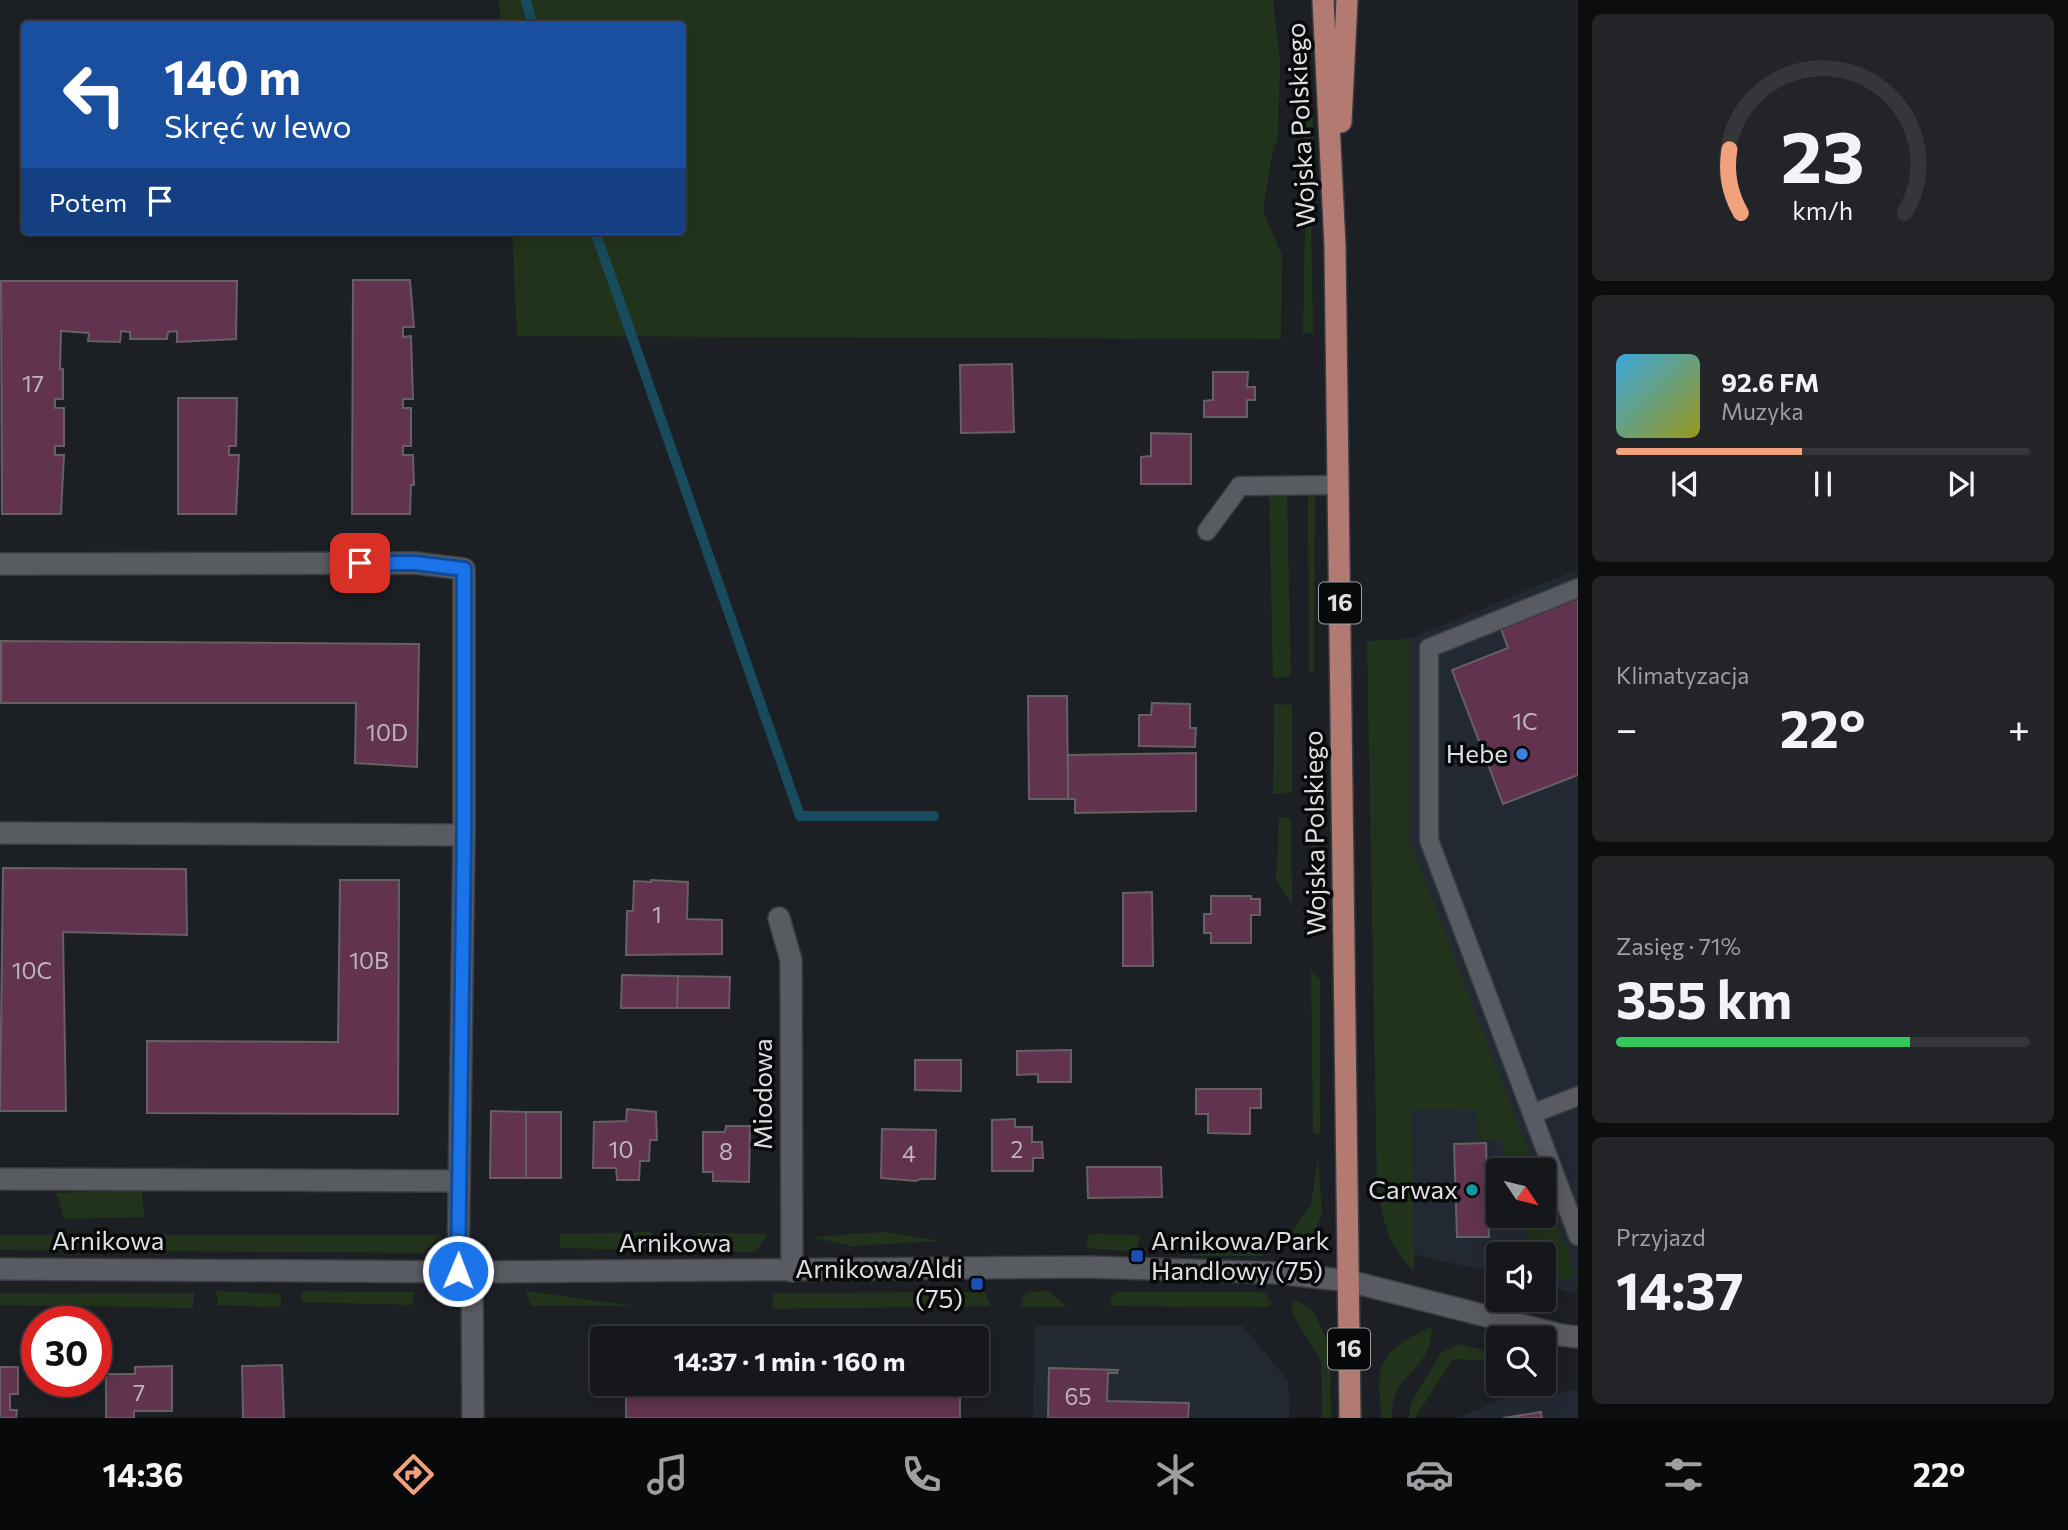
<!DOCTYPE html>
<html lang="pl">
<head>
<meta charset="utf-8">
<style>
	:root { --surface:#15171b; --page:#222428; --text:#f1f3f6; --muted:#9d9fa3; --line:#34363a; --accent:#f1a17b }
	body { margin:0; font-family:Commissioner,sans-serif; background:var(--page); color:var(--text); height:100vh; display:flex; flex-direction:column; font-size:26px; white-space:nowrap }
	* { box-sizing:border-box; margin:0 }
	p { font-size:23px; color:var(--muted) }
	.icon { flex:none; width:38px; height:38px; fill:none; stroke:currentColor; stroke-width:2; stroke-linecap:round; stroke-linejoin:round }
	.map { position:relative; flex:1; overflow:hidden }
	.panel { display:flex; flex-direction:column; gap:14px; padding:14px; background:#0c0d0f; width:490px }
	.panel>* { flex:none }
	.guide { position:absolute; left:21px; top:21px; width:665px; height:214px; border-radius:7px; box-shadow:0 4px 18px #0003,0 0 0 2px var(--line); background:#1a4fa0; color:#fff; overflow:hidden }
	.needle { width:46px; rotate:125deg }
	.buttons { position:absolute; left:1486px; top:1158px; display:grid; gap:14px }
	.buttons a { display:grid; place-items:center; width:70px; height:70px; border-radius:7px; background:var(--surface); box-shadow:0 4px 18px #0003,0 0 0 2px var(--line); font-size:35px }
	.speed { position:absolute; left:21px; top:1306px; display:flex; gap:14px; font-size:35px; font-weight:700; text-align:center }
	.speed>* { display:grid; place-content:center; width:91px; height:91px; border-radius:50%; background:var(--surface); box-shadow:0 4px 18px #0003,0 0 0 2px var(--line); line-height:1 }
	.speed .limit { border:10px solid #d22; background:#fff; color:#111 }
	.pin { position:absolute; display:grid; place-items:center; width:60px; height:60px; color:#fff; margin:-30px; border-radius:14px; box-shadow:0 4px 10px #0006 }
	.me { position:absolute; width:77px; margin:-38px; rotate:1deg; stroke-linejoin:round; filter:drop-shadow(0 0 5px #0008) }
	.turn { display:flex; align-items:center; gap:24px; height:147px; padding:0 28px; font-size:32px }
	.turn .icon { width:91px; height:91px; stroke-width:2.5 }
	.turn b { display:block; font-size:49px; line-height:60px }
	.then { display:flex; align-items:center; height:66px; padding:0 28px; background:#0003; gap:14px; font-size:26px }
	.big { font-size:52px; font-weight:700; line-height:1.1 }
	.panel .widget { flex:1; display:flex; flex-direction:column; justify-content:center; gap:10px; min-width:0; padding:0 24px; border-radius:10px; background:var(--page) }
	.panel .dial { align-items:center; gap:0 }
	.dial svg { height:182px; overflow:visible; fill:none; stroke:var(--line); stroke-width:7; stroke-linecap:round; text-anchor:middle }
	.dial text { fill:var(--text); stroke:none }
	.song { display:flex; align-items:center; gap:21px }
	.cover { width:84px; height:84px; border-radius:10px; background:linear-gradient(135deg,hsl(200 70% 55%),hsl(60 70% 35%)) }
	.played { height:7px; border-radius:4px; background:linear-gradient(90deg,var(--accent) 45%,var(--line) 45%) }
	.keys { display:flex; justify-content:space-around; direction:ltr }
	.heat { display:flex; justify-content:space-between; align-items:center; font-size:38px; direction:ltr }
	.charge { height:10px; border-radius:5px; background:linear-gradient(90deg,#34c759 71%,var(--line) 0) }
	.trip { position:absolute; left:590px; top:1326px; width:399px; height:70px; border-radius:7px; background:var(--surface); box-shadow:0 4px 18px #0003,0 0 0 2px var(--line); font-weight:700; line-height:70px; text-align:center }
	.menu { display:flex; height:112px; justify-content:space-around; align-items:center; background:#08090b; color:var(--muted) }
	.menu .icon { width:49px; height:49px }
	.menu .active { color:var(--accent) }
	.menu b { font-size:32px; color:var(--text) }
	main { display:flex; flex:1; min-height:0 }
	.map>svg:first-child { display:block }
	.built { fill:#232933; fill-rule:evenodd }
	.green { fill:#22331b }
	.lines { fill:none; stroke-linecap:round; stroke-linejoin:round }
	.stream { stroke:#174b5d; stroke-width:10 }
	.building { fill:#61334f; stroke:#665f63; stroke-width:2 }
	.lane-casing { stroke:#3a3c40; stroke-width:21 }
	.street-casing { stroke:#3a3c40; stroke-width:24 }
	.primary-casing { stroke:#3a3c40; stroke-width:24 }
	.lane { stroke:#585b61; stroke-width:18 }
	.street { stroke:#585b61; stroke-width:21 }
	.primary { stroke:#b27a71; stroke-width:21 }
	.route-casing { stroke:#114b97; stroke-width:18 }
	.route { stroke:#1a73e8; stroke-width:12 }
	.shop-dot { fill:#3f7fe0; stroke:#08090b; stroke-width:2.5 }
	.culture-dot { fill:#0f9aa8; stroke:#08090b; stroke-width:2.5 }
	.transit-dot { fill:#1a4fb4; stroke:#08090b; stroke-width:2.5 }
	.labels { text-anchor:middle; stroke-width:7; stroke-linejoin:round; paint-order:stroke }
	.number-label { font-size:23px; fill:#beb4be }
	.shield { fill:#08090b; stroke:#9d9fa2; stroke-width:2 }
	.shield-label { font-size:24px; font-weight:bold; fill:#dddfe3 }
	.street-label { font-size:26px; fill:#dddfe3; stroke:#08090b }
	.poi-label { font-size:26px; fill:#dddfe3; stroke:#08090b; text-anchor:end }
</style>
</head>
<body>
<main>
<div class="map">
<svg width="1578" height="1418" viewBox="0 0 1578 1418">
	<rect width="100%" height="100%" fill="#1c1f24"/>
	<path class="built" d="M1578 569V1294L1544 1285V1255H1498V1274L1413 1254 1409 639ZM1498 1171H1544V1216H1498Z
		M1035 1326H1243L1288 1381 1290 1418H1033Z
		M1524 1388 1549 1396 1578 1389V1418H1458Z"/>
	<path class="green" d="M499 0H1273L1280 61 1278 136 1272 156 1263 210 1282 256 1281 339 517 336 512 231H682V24H501Z
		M1299 15 1309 69 1315 156 1305 157Z
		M1306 185 1311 197 1313 333H1303Z
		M1269 492 1287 493 1291 676 1273 678Z
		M1315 496 1314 670 1309 674 1308 497Z
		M1409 639 1410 842 1536 1171H1509L1500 1139H1478L1477 1110 1412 1109 1414 1272C1386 1242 1385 1225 1377 1187L1367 641Z
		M1274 704 1292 705V792L1273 794Z
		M1279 818H1291L1292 904 1276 880Z
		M1312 821 1318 826V935L1314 934Z
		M1311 970 1320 979V1135L1313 1133Z
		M1318 1157 1322 1213 1313 1238 1296 1249 1291 1232 1311 1205Z
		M142 1190 144 1217 64 1219 56 1193Z
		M1544 1190 1574 1269 1575 1278 1544 1281V1255H1533L1522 1216H1544Z
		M652 1232 651 1250 560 1248V1234Z
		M885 1232 941 1241 851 1246 812 1237Z
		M697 1233 768 1234 755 1252 694 1251Z
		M1089 1234 1140 1235 1137 1252 1086 1248Z
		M0 1235H442L423 1253 0 1250Z
		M1266 1235 1263 1256H1193L1196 1238Z
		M216 1291 281 1294V1307L218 1305Z
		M302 1291 414 1292 412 1305 301 1302Z
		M526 1291 634 1306H531Z
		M1049 1291 1067 1307H1020L1022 1298 1027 1292Z
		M985 1292 990 1306 772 1309 773 1293Z
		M1118 1292H1264L1272 1304 1266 1307 1110 1306 1112 1296Z
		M0 1293H194L193 1308 0 1305Z
		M1293 1299 1312 1309 1330 1345 1331 1418H1322L1321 1361 1292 1313Z
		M1432 1327C1431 1334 1430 1343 1428 1349 1414 1378 1392 1378 1392 1418H1381C1381 1404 1378 1387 1380 1373 1384 1349 1412 1335 1432 1327Z
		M1459 1344 1498 1353V1361L1453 1359 1415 1418H1409L1410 1404 1441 1353Z"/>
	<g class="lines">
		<path class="stream" d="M526 0 532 24
			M595 231 800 816H934"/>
	</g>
	<path class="building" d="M353 280H410L414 327H403V337L411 336 413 399H403V408H411V446H403V455H413L414 485H411L410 514H352Z
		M1 281H237L236 339 177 342V331L168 332 167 339H130V332L121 331 120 342 88 341 89 333 61 331 60 369H63V399H55V408H64V446H55V455H64L61 514H2Z
		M1012 364 1014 432 961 433 960 365Z
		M1213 372H1248L1247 387H1255V400H1247V417H1204V401L1213 400Z
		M178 398H237L236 446H229V455H239L236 514H178Z
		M1151 433 1191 434V484H1141V457L1151 456Z
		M1578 597V775L1503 804 1452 670 1508 648 1500 626Z
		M1 641 419 644 417 767 355 763 356 703H1Z
		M1028 696H1067L1068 799H1029Z
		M1152 703 1190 704V728H1196L1195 747 1139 746V715H1151Z
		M1196 753V811L1075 813V799H1068V755Z
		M3 868 186 869 187 935 63 932 66 1111H0Z
		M340 880H399L398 1114 147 1113V1041L338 1042Z
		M651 880 688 882 687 919 722 920V954L626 955 627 911H633L634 881 651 882Z
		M1152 892 1153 966H1123V893Z
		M1211 896H1251V899H1260V915H1251V943H1211V933H1204V914H1211Z
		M622 975 678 976 677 1008H621Z
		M678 976 730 977 729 1008H677Z
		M1071 1050V1082H1038V1074L1017 1075V1051Z
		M915 1060H961V1091L915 1090Z
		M1196 1089H1261V1108H1250V1134L1208 1133V1114H1196Z
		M627 1109 656 1112 657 1140H650L649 1161H640L639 1180H617L616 1168H593L594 1122 626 1121Z
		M491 1111 526 1112V1178H490Z
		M526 1112H561V1178H526Z
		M1015 1119V1127H1032V1142H1042L1043 1158H1033V1171H992V1120Z
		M726 1126H750L749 1182 713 1181V1172H703V1132H725Z
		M882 1129 936 1130 935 1179H920L916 1181 881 1178Z
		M1486 1143 1489 1237H1457L1454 1144Z
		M1087 1167H1161L1162 1197 1088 1198Z
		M282 1365 284 1418H243L242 1366Z
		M172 1366V1411H134V1418H106V1374H135V1367Z
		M0 1367H18V1394H10V1410H17L16 1418H0Z
		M1049 1368 1118 1370 1117 1373H1108L1107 1401 1189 1403 1188 1418H1048Z
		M626 1384H960V1418H626Z
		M1541 1412 1542 1418H1503Z"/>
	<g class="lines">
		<g class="lane-casing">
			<path id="lane" d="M1207 531 1240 486 1338 485
				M1578 588 1429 648V840L1578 1236
				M1532 1114 1578 1096"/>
		</g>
		<g class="street-casing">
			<path id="street" d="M0 564 415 563 464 569V835L458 1271
				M0 833 464 835
				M779 918 791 960 792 1271
				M0 1179 459 1181
				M0 1269 472 1272 1089 1267 1278 1273 1349 1281 1561 1335 1578 1337
				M472 1272 473 1418"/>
		</g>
		<g class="primary-casing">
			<path id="primary" d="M1323 0 1335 246 1350 1418
				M1341 122 1347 0"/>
		</g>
		<use href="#lane" class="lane"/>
		<use href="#street" class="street"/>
		<use href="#primary" class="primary"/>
	</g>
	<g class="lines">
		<g class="route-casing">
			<path id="route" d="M360 563H415L464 569V835L458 1271"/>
		</g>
		<use href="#route" class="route"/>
	</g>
	<circle class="shop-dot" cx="1522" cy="754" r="7"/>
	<circle class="culture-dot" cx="1472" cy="1190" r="7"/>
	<g class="transit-dot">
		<rect x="1130" y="1249" width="14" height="14" rx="3.5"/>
		<rect x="970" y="1277" width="14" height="14" rx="3.5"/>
	</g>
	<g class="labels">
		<g class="number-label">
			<text x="33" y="392">17</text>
			<text x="1525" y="730">1C</text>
			<text x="387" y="741">10D</text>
			<text x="657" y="923">1</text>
			<text x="369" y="969">10B</text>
			<text x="32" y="979">10C</text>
			<text x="621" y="1158">10</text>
			<text x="1017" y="1158">2</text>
			<text x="726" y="1160">8</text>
			<text x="909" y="1162">4</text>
			<text x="139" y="1401">7</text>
			<text x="1078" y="1405">65</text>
		</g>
		<g class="shield">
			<rect x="1319" y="582.5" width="42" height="41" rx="5"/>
			<rect x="1328" y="1328.5" width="42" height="41" rx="5"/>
		</g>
		<g class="shield-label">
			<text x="1340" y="611">16</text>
			<text x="1349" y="1357">16</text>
		</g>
		<g class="street-label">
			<text transform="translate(1301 125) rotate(-93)" y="9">Wojska Polskiego</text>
			<text transform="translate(1315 833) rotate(-91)" y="9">Wojska Polskiego</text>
			<text transform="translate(763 1094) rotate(-90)" y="9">Miodowa</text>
			<text x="108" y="1250">Arnikowa</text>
			<text x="675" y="1252">Arnikowa</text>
		</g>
		<g class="poi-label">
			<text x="1508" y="763">Hebe</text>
			<text x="1458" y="1199">Carwax</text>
			<text x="1151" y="1250" text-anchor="start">Arnikowa/Park<tspan x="1151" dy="30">Handlowy (75)</tspan></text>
			<text x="963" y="1278">Arnikowa/Aldi<tspan x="963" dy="30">(75)</tspan></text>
		</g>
	</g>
</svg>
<div class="buttons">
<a><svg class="needle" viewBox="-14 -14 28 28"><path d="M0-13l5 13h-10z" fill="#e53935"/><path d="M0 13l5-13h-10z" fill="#9d9fa3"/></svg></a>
<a><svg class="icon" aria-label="sound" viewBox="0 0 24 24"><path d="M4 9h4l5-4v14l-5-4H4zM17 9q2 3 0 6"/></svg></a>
<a><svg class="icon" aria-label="search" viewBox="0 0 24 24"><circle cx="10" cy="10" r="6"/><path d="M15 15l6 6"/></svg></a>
</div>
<div class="speed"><div class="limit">30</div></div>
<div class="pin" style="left:360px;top:563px;background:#d93025"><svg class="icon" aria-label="arrive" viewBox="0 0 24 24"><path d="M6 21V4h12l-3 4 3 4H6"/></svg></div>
<svg class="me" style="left:458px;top:1271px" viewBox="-20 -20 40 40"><circle r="17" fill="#1a73e8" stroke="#fff" stroke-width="3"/><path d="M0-11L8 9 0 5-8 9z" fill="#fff"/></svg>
<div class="trip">14:37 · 1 min · 160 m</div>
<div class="guide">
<div class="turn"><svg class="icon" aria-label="left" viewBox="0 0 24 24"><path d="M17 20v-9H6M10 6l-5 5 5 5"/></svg><div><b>140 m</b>Skręć w lewo</div></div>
<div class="then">Potem<svg class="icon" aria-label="arrive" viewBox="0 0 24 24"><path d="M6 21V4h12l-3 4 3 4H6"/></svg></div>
</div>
</div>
<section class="panel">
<div class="widget dial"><svg viewBox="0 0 100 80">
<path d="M14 69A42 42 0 1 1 86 69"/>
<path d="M14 69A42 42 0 0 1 9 41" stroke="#f1a17b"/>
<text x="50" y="56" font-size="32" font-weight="700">23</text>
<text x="50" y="72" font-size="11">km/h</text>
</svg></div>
<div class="widget">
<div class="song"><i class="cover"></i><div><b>92.6 FM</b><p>Muzyka</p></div></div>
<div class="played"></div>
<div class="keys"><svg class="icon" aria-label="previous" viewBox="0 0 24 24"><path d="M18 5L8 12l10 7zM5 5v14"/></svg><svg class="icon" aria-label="pause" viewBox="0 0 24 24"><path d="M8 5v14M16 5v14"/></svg><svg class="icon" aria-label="next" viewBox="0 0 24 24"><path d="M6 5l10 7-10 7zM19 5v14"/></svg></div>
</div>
<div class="widget"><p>Klimatyzacja</p>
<div class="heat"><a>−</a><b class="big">22°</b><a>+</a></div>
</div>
<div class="widget"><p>Zasięg · 71%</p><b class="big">355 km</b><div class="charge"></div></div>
<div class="widget"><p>Przyjazd</p><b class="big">14:37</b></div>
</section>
</main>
<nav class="menu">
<b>14:36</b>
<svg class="icon active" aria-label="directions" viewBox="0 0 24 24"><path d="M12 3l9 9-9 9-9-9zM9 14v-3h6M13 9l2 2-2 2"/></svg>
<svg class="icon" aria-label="music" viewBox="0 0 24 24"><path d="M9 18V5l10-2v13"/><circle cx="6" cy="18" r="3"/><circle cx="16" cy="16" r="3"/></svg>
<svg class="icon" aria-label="phone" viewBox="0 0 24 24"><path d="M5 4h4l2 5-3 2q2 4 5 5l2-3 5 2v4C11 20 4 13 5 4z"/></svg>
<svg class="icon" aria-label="climate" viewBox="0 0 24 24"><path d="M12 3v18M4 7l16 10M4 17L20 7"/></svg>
<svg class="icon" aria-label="car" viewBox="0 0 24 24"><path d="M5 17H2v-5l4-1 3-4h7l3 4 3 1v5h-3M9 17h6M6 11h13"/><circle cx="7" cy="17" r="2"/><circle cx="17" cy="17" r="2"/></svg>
<svg class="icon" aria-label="filters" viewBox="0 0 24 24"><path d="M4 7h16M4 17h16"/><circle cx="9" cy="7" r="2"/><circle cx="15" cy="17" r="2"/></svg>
<b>22°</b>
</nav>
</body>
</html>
